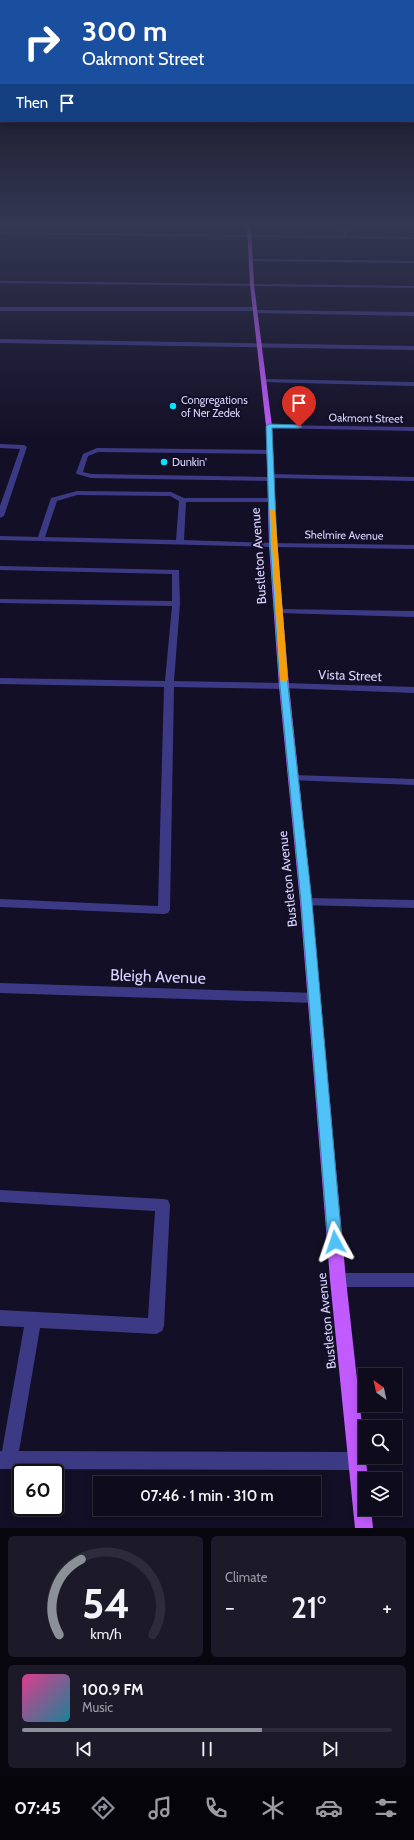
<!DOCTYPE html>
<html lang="en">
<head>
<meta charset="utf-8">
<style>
	:root { --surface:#0e0b1c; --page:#1c1929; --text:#f1f3f6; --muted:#9b9ba3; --line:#2e2b3b; --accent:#8c9099 }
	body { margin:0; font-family:Cabin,sans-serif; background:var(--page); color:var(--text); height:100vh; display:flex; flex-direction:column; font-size:15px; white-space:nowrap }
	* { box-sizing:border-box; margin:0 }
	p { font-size:13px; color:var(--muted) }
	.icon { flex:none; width:22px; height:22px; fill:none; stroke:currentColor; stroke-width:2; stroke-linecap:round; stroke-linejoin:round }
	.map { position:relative; height:1528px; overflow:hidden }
	.side { display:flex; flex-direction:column; gap:8px; padding:8px; background:#08060f; flex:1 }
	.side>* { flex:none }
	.top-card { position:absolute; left:0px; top:0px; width:414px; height:122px; box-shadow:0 2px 10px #0003,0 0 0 1px var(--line); background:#1a4fa0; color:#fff; overflow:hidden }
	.needle { width:26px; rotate:327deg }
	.buttons { position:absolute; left:358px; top:1368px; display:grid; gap:8px }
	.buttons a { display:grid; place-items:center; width:44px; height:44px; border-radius:0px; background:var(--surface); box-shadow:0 2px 10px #0003,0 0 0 1px var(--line); font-size:20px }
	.speed { position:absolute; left:12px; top:1464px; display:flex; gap:8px; font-size:20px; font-weight:700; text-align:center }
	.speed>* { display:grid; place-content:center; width:52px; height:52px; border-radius:50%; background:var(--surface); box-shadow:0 2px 10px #0003,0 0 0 1px var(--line); line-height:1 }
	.speed .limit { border:2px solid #111; border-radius:6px; background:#fff; color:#111 }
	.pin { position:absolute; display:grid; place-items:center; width:34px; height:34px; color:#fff; margin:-41px -17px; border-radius:50% 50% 50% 0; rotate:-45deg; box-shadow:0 0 4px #0007 }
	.pin .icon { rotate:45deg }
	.me { position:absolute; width:44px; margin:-22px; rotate:355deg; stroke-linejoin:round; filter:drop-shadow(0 0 3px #0008) }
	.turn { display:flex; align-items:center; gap:14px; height:84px; padding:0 16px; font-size:18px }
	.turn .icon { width:52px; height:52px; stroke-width:2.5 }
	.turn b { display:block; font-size:28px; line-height:34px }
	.then { display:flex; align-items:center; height:38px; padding:0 16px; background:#0003; gap:8px; font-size:15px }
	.big { font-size:30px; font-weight:600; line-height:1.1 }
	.side .widget { flex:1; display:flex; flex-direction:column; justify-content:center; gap:6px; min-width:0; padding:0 14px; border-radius:6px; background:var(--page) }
	.side .dial { align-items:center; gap:0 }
	.dial svg { height:104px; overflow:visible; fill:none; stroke:var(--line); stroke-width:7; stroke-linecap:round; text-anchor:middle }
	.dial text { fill:var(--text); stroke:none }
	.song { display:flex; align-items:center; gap:12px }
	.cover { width:48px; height:48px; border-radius:6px; background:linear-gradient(135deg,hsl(330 70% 55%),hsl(190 70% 35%)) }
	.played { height:4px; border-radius:2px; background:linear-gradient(90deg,var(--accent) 65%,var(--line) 65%) }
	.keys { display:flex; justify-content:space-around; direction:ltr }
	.heat { display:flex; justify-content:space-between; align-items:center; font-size:22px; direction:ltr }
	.side .tiles { flex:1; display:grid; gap:8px; grid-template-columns:1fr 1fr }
	.widget:last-child { grid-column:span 2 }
	.trip { position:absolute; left:93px; top:1476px; width:228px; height:40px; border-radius:0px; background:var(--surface); box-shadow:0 2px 10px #0003,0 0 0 1px var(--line); font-weight:600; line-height:40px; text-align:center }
	.menu { display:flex; height:64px; justify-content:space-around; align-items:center; background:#06040b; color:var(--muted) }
	.menu .icon { width:28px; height:28px }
	.menu .on { color:var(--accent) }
	.menu b { font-size:18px; color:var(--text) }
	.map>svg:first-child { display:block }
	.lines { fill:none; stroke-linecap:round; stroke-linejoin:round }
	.service { fill:#3d3a85; fill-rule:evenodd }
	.minor { fill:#3d3a85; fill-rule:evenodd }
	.primary { fill:#c25bff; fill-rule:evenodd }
	.route { fill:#4fc3f7; stroke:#337fa1 }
	.slow { fill:#f59e0b }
	.poi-dot { fill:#00e5ff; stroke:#130f26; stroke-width:1.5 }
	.labels { text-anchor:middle; stroke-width:4; stroke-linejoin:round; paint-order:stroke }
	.far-poi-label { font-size:11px; fill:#d9d4ff; stroke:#130f26; text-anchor:start }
	.far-street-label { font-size:11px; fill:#d9d4ff; stroke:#130f26 }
	.street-label { font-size:13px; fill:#d9d4ff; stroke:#130f26 }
	.near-street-label { font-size:16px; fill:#d9d4ff; stroke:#130f26 }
</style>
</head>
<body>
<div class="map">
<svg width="414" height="1528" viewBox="0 0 414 1528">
	<rect width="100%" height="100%" fill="#130f26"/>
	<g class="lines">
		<path class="service" d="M342 226H346L347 238 343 237Z
			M251 259 414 261V263L249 261Z
			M0 307H255L257 310 414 312V316L255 313 253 311H0Z
			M264 379 414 382V386L262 382 261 381Z
			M0 444 24 445 27 447 4 516 0 518V506L20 449 0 448Z
			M97 448 270 450 273 452 270 454 98 452 88 456 83 472 91 474 268 477 269 475 271 474 414 477V481L274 478 273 480 271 481 91 478 77 474 76 473 83 454Z
			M77 491 171 492 184 498H275V502H186L184 540 273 543 277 545 273 547 0 540V536L38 537 51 498ZM77 495 170 496 179 501 176 540 45 537 57 501Z
			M0 566 179 570 180 604 174 681 284 683 289 686 284 689 174 687 170 910 168 913 164 914 0 907V899L158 906 164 687 0 684V678L165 681 172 606 0 603V599L172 601V574L0 570Z
			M276 609 414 611V617L279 613H276Z
			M293 775 414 779V785L289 780 288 778 289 776Z
			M0 1190 163 1199 168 1200 170 1205 164 1326 162 1331 156 1334 40 1328 19 1451 358 1452 364 1455 367 1461 364 1467 358 1470 0 1469V1451H2L24 1327 0 1326V1310L148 1318 155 1211 0 1202Z
			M338 1273H414V1287H338L332 1285 330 1280 332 1275Z"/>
		<path class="minor" d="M0 232 414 237V239L0 234Z
			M0 281 414 286V288L0 283Z
			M0 339 414 346V350L0 343Z
			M267 425 414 427V431L269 428 266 426Z
			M270 543 414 545V549L273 547H270Z
			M284 683 414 687V693L281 688 279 686Z
			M306 898 414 900V908L302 905 300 902 302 899Z
			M0 983 315 993 319 995 321 998 319 1001 315 1003 0 993Z"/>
		<path class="primary" d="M247 226H251L254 285 272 426 277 545 289 686 312 902 346 1280 368 1479H365V1509H371L373 1528H355L330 1280 300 902 279 686 269 545 266 426 250 285Z"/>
	</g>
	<linearGradient id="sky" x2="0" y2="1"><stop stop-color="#0a0815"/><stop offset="0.51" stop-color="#333752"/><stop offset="1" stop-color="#333752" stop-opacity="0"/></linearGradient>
	<rect width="414" height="440" fill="url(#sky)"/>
	<path class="route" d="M269 424 299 425 302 427 299 428H272L277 545 288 686 312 902 342 1242 340 1246 335 1248 330 1246 328 1242 301 902 280 686 270 545 266 426Z"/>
	<path class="slow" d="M270 509 275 511 288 680 284 682 280 680Z"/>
	<g class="poi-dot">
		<circle cx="173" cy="406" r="4"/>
		<circle cx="164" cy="462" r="4"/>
	</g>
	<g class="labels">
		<g class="far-poi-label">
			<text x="181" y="404">Congregations<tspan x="181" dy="13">of Ner Zedek</tspan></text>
			<text x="172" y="466">Dunkin'</text>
		</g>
		<g class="far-street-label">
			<text transform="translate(366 418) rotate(1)" y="4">Oakmont Street</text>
			<text transform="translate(344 535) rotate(1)" y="4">Shelmire Avenue</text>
		</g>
		<g class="street-label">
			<text transform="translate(258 556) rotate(-94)" y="5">Bustleton Avenue</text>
			<text transform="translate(350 675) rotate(2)" y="5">Vista Street</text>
			<text transform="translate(287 879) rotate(-96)" y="5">Bustleton Avenue</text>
			<text transform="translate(326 1321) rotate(-96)" y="5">Bustleton Avenue</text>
		</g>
		<g class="near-street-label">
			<text transform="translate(158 976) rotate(2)" y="6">Bleigh Avenue</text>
		</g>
	</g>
</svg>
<div class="buttons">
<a><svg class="needle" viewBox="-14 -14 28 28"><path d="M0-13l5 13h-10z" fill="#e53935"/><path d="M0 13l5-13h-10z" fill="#9b9ba3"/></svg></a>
<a><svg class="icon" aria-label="search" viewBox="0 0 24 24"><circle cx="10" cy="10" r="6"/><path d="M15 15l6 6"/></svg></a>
<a><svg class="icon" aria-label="layers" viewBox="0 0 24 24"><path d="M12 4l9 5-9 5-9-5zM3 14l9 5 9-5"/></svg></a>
</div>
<div class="speed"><div class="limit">60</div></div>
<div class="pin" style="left:299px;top:427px;background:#d93025"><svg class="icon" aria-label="arrive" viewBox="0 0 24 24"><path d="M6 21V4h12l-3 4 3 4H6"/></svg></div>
<svg class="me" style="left:335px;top:1242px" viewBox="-20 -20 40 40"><path d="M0-17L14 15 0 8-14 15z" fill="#4fc3f7" stroke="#fff" stroke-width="4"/></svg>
<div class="trip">07:46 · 1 min · 310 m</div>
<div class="top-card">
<div class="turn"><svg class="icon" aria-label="right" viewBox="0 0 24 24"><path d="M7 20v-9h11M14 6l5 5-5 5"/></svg><div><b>300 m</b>Oakmont Street</div></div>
<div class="then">Then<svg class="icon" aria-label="arrive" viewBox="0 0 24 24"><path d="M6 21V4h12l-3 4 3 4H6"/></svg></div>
</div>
</div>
<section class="side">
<div class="tiles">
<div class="widget dial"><svg viewBox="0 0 100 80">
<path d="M14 69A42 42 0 1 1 86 69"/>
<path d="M14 69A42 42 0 0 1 31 11" stroke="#8c9099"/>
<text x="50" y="56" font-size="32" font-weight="700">54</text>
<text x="50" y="72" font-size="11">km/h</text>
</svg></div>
<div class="widget"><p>Climate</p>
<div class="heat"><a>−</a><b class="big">21°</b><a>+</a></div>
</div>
<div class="widget">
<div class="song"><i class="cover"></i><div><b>100.9 FM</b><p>Music</p></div></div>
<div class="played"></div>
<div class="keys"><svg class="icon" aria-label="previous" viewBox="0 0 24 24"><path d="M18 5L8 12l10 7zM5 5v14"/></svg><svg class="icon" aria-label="pause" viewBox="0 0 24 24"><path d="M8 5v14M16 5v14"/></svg><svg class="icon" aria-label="next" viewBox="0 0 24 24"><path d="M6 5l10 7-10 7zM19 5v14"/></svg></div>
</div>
</div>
</section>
<nav class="menu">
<b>07:45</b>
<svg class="icon on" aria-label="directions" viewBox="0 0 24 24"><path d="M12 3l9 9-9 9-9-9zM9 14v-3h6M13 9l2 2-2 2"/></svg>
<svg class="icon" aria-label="music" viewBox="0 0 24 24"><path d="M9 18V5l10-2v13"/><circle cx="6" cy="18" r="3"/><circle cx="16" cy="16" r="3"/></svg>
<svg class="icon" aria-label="phone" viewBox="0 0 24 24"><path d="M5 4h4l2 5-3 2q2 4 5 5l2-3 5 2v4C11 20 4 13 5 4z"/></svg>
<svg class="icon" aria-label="climate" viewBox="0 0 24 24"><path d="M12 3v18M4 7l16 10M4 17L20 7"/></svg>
<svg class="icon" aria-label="car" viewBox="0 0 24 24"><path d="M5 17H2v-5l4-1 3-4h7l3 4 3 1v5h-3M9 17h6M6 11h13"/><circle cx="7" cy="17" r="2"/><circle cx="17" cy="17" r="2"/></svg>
<svg class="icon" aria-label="filters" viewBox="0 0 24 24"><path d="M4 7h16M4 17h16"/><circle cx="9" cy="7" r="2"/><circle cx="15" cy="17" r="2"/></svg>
</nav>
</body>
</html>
